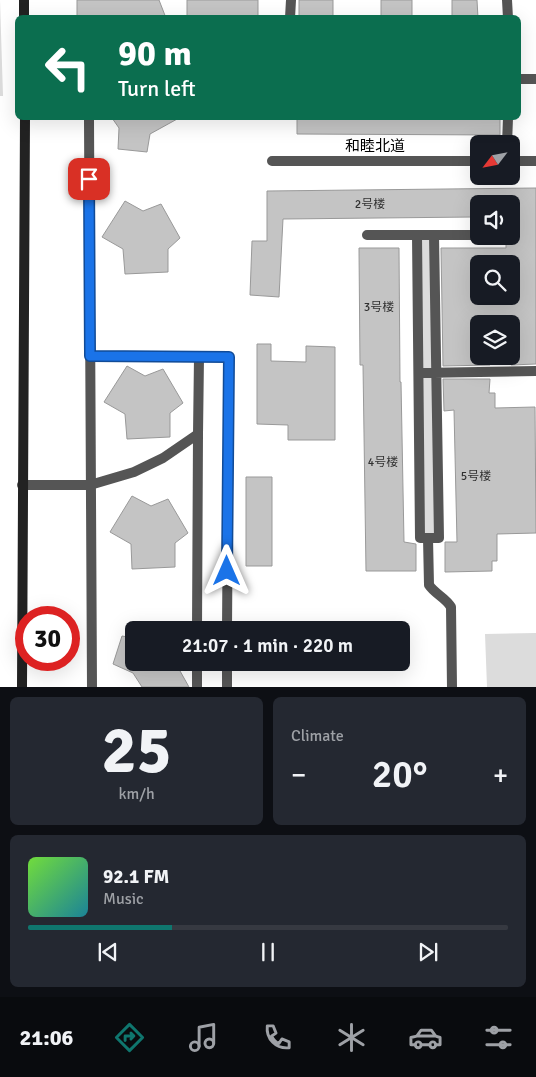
<!DOCTYPE html>
<html lang="en">
<head>
<meta charset="utf-8">
<style>
	:root { --surface:#171b24; --page:#242831; --text:#f1f3f6; --muted:#9ea1a6; --line:#363941; --accent:#0f766e }
	body { margin:0; font-family:Signika,"Noto Sans SC",sans-serif; background:var(--page); color:var(--text); height:100vh; display:flex; flex-direction:column; font-size:19px; white-space:nowrap }
	* { box-sizing:border-box; margin:0 }
	p { font-size:16px; color:var(--muted) }
	.icon { flex:none; width:28px; height:28px; fill:none; stroke:currentColor; stroke-width:2; stroke-linecap:round; stroke-linejoin:round }
	.map { position:relative; height:687px; overflow:hidden }
	.panel { display:flex; flex-direction:column; gap:10px; padding:10px; background:#0d0f14; flex:1 }
	.panel>* { flex:none }
	.top-card { position:absolute; left:15px; top:15px; width:506px; height:105px; border-radius:8px; box-shadow:0 5px 20px #0002; background:#0b6e4f; color:#fff; overflow:hidden }
	.needle { width:32px; rotate:238deg }
	.tools { position:absolute; left:470px; top:135px; display:grid; gap:10px }
	.tools a { display:grid; place-items:center; width:50px; height:50px; border-radius:8px; background:var(--surface); box-shadow:0 5px 20px #0002; font-size:25px }
	.speed { position:absolute; left:15px; top:606px; display:flex; gap:10px; font-size:25px; font-weight:700; text-align:center }
	.speed>* { display:grid; place-content:center; width:65px; height:65px; border-radius:50%; background:var(--surface); box-shadow:0 5px 20px #0002; line-height:1 }
	.speed .limit { border:8px solid #d22; background:#fff; color:#111 }
	.pin { position:absolute; display:grid; place-items:center; width:42px; height:42px; color:#fff; margin:-21px; border-radius:10px; box-shadow:0 2px 8px #0006 }
	.me { position:absolute; width:55px; margin:-28px; rotate:0deg; stroke-linejoin:round; filter:drop-shadow(0 0 4px #0008) }
	.turn { display:flex; align-items:center; gap:18px; height:105px; padding:0 20px; font-size:22px }
	.turn .icon { width:65px; height:65px; stroke-width:2.5 }
	.turn b { display:block; font-size:35px; line-height:42px }
	.big { font-size:38px; font-weight:600; line-height:1.1 }
	.panel .widget { flex:1; display:flex; flex-direction:column; justify-content:center; gap:8px; min-width:0; padding:0 18px; border-radius:8px; background:var(--page) }
	.panel .dial { align-items:center; gap:0 }
	.dial b { font-size:65px; line-height:1 }
	.song { display:flex; align-items:center; gap:15px }
	.cover { width:60px; height:60px; border-radius:8px; background:linear-gradient(135deg,hsl(100 70% 55%),hsl(190 70% 35%)) }
	.played { height:5px; border-radius:2px; background:linear-gradient(90deg,var(--accent) 30%,var(--line) 30%) }
	.keys { display:flex; justify-content:space-around; direction:ltr }
	.heat { display:flex; justify-content:space-between; align-items:center; font-size:28px; direction:ltr }
	.panel .tiles { flex:1; display:grid; gap:10px; grid-template-columns:1fr 1fr }
	.widget:last-child { grid-column:span 2 }
	.trip { position:absolute; left:125px; top:621px; width:285px; height:50px; border-radius:8px; background:var(--surface); box-shadow:0 5px 20px #0002; font-weight:600; line-height:50px; text-align:center }
	.tabs { display:flex; height:80px; justify-content:space-around; align-items:center; background:#090b0e; color:var(--muted) }
	.tabs .icon { width:35px; height:35px }
	.tabs .on { color:var(--accent) }
	.tabs b { font-size:22px; color:var(--text) }
	.map>svg:first-child { display:block }
	.green { fill:#dcdcdc }
	.building { fill:#c4c4c4; stroke:#999; fill-rule:evenodd }
	.lines { fill:none; stroke-linecap:round; stroke-linejoin:round }
	.street { stroke:#555; stroke-width:10 }
	.secondary { stroke:#222; stroke-width:10 }
	.route-casing { stroke:#114b97; stroke-width:12 }
	.route { stroke:#1a73e8; stroke-width:9 }
	.labels { text-anchor:middle; stroke-width:5; stroke-linejoin:round; paint-order:stroke }
	.number-label { font-size:12px; fill:#313131 }
	.street-label { font-size:15px; fill:#000; stroke:#fff }
</style>
</head>
<body>
<div class="map">
<svg width="536" height="687" viewBox="0 0 536 687">
	<rect width="100%" height="100%" fill="#fff"/>
	<path class="green" d="M0 0 3 96H0Z
		M430 235 439 538 420 533 417 239Z
		M536 633V687H487L485 634Z"/>
	<path class="building" d="M77 0H159L166 18H77Z
		M187 0H258V18H187Z
		M299 0H333V18H299Z
		M381 0H412V18H381Z
		M452 0H477L478 18H452Z
		M112 118H179L150 134 147 152 118 149 119 128Z
		M297 118H500V135L297 134Z
		M536 188V364L511 365V324H479V356H490V365L443 366 441 248H506V236H511V204H473V217L283 219 279 297 250 295 252 241H267V191ZM479 264H511V296H479Z
		M125 201 143 211 161 204 180 238 168 249V272L125 274 123 249 102 237Z
		M359 248H399L400 382H401L404 542 416 544V571H366L363 365H360Z
		M257 344H271V361L306 362V346L335 347V440H288V425L257 424Z
		M127 366 145 376 163 369 183 403 170 413V437L127 439 125 414 104 402Z
		M443 379H490L489 393H495V408L535 407 536 533 497 534V561H492V571L445 572V542H457L454 410 444 411Z
		M246 477H272V566H246Z
		M132 496 151 506 168 499 188 533 175 543V567L132 569 131 544 110 532Z
		M122 636 134 638V662H175L189 687H142L133 673 113 664Z"/>
	<g class="lines">
		<path class="street" d="M507 0 508 18
			M290 18 291 0
			M519 79H536
			M89 120 92 687
			M507 144 508 118
			M272 161H479
			M511 161H536
			M367 235H479
			M417 235 420 538H428L429 585C435 594 446 598 451 607L452 687
			M90 356 229 357 227 630
			M419 373 536 371
			M198 434 199 357
			M22 485H90L134 472 163 458 198 434 197 630
			M428 538H439L434 235
			M197 687V662
			M227 687V662"/>
		<path class="secondary" d="M24 0V18
			M22 687 25 118"/>
	</g>
	<g class="lines">
		<g class="route-casing">
			<path id="route" d="M89 179 90 356 229 357 227 571"/>
		</g>
		<use href="#route" class="route"/>
	</g>
	<g class="labels">
		<g class="number-label">
			<text x="370" y="208">2号楼</text>
			<text x="379" y="311">3号楼</text>
			<text x="383" y="466">4号楼</text>
			<text x="476" y="480">5号楼</text>
		</g>
		<g class="street-label">
			<text x="375" y="151">和睦北道</text>
		</g>
	</g>
</svg>
<div class="tools">
<a><svg class="needle" viewBox="-14 -14 28 28"><path d="M0-13l5 13h-10z" fill="#e53935"/><path d="M0 13l5-13h-10z" fill="#9ea1a6"/></svg></a>
<a><svg class="icon" aria-label="sound" viewBox="0 0 24 24"><path d="M4 9h4l5-4v14l-5-4H4zM17 9q2 3 0 6"/></svg></a>
<a><svg class="icon" aria-label="search" viewBox="0 0 24 24"><circle cx="10" cy="10" r="6"/><path d="M15 15l6 6"/></svg></a>
<a><svg class="icon" aria-label="layers" viewBox="0 0 24 24"><path d="M12 4l9 5-9 5-9-5zM3 14l9 5 9-5"/></svg></a>
</div>
<div class="speed"><div class="limit">30</div></div>
<div class="pin" style="left:89px;top:179px;background:#d93025"><svg class="icon" aria-label="arrive" viewBox="0 0 24 24"><path d="M6 21V4h12l-3 4 3 4H6"/></svg></div>
<svg class="me" style="left:227px;top:571px" viewBox="-20 -20 40 40"><path d="M0-17L14 15 0 8-14 15z" fill="#1a73e8" stroke="#fff" stroke-width="4"/></svg>
<div class="trip">21:07 · 1 min · 220 m</div>
<div class="top-card">
<div class="turn"><svg class="icon" aria-label="left" viewBox="0 0 24 24"><path d="M17 20v-9H6M10 6l-5 5 5 5"/></svg><div><b>90 m</b>Turn left</div></div>
</div>
</div>
<section class="panel">
<div class="tiles">
<div class="widget dial"><b>25</b><p>km/h</p></div>
<div class="widget"><p>Climate</p>
<div class="heat"><a>−</a><b class="big">20°</b><a>+</a></div>
</div>
<div class="widget">
<div class="song"><i class="cover"></i><div><b>92.1 FM</b><p>Music</p></div></div>
<div class="played"></div>
<div class="keys"><svg class="icon" aria-label="previous" viewBox="0 0 24 24"><path d="M18 5L8 12l10 7zM5 5v14"/></svg><svg class="icon" aria-label="pause" viewBox="0 0 24 24"><path d="M8 5v14M16 5v14"/></svg><svg class="icon" aria-label="next" viewBox="0 0 24 24"><path d="M6 5l10 7-10 7zM19 5v14"/></svg></div>
</div>
</div>
</section>
<nav class="tabs">
<b>21:06</b>
<svg class="icon on" aria-label="directions" viewBox="0 0 24 24"><path d="M12 3l9 9-9 9-9-9zM9 14v-3h6M13 9l2 2-2 2"/></svg>
<svg class="icon" aria-label="music" viewBox="0 0 24 24"><path d="M9 18V5l10-2v13"/><circle cx="6" cy="18" r="3"/><circle cx="16" cy="16" r="3"/></svg>
<svg class="icon" aria-label="phone" viewBox="0 0 24 24"><path d="M5 4h4l2 5-3 2q2 4 5 5l2-3 5 2v4C11 20 4 13 5 4z"/></svg>
<svg class="icon" aria-label="climate" viewBox="0 0 24 24"><path d="M12 3v18M4 7l16 10M4 17L20 7"/></svg>
<svg class="icon" aria-label="car" viewBox="0 0 24 24"><path d="M5 17H2v-5l4-1 3-4h7l3 4 3 1v5h-3M9 17h6M6 11h13"/><circle cx="7" cy="17" r="2"/><circle cx="17" cy="17" r="2"/></svg>
<svg class="icon" aria-label="filters" viewBox="0 0 24 24"><path d="M4 7h16M4 17h16"/><circle cx="9" cy="7" r="2"/><circle cx="15" cy="17" r="2"/></svg>
</nav>
</body>
</html>
